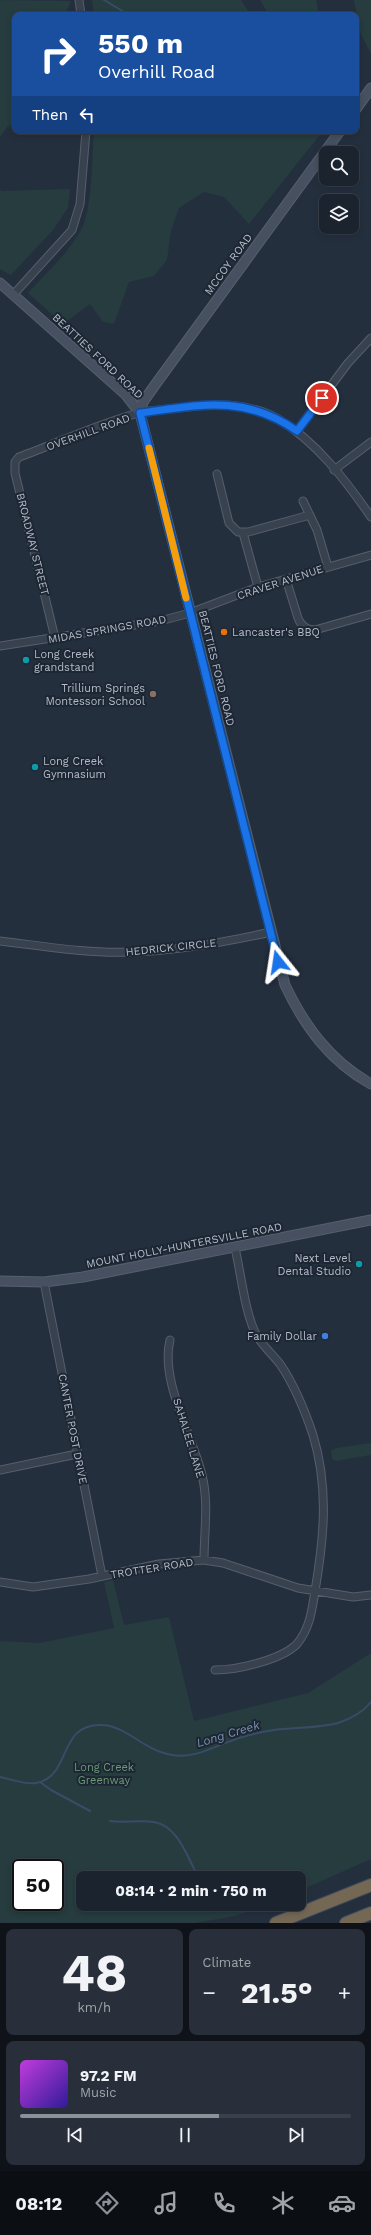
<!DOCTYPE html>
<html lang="en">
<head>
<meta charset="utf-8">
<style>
	:root { --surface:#1b232e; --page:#282f3a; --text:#f1f3f6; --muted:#a0a4aa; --line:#39404a; --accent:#8c9099 }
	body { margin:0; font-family:"Work Sans",sans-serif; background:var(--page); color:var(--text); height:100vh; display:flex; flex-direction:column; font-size:15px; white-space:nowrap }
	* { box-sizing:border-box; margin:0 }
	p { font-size:13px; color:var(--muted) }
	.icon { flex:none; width:22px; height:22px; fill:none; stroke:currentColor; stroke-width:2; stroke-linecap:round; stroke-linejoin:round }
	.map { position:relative; height:1923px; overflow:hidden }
	.details { display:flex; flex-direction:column; gap:6px; padding:6px; background:#0f1319; flex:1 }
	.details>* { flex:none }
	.hud { position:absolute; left:12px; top:12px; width:347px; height:122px; border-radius:8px; box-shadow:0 2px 6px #0003,0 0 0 1px var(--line); background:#1a4fa0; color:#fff; overflow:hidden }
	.fabs { position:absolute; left:319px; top:146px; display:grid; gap:8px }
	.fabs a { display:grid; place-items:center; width:40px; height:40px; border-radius:8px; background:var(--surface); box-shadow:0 2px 6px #0003,0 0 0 1px var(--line); font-size:20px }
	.speed { position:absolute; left:12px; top:1859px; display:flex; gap:8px; font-size:20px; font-weight:700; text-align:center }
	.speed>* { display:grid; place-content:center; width:52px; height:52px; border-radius:50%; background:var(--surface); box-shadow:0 2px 6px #0003,0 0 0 1px var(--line); line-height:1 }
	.speed .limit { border:2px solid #111; border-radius:6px; background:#fff; color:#111 }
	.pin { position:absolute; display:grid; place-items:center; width:34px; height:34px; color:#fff; margin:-17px; border:2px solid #fff; border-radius:50%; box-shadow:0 1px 4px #0007 }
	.me { position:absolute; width:44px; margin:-22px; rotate:345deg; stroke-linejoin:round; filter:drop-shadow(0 0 3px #0008) }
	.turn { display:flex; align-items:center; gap:14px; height:84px; padding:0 20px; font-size:18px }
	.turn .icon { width:52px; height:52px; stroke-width:2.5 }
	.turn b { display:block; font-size:28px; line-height:34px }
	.then { display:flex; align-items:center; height:38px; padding:0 20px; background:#0003; gap:8px; font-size:15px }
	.big { font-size:30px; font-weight:700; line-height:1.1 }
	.details .tile { flex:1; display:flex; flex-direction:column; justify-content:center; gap:6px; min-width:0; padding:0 14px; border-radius:8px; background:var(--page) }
	.details .dial { align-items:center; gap:0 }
	.dial b { font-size:52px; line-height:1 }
	.song { display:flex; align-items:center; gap:12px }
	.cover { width:48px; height:48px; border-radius:6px; background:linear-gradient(135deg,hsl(290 70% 55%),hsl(250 70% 35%)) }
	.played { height:4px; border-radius:2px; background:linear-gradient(90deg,var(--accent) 60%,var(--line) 60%) }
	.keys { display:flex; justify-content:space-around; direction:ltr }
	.heat { display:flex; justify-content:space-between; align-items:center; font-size:22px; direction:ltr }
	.details .tiles { flex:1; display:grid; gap:6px; grid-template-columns:1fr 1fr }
	.tile:last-child { grid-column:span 2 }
	.trip { position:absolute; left:76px; top:1871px; width:230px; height:40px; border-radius:8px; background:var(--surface); box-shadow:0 2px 6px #0003,0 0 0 1px var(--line); font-weight:700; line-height:40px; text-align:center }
	.menu { display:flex; height:64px; justify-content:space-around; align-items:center; background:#0b0e12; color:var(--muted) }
	.menu .icon { width:28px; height:28px }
	.menu .current { color:var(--accent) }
	.menu b { font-size:18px; color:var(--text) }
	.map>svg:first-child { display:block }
	.green { fill:#263c3f; fill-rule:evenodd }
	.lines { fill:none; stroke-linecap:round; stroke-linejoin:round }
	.stream { stroke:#394c67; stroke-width:2 }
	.minor-casing { stroke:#565f6c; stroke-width:9 }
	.secondary-casing { stroke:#565f6c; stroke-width:11 }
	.motorway-casing { stroke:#434c59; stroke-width:14 }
	.minor { stroke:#38414e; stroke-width:7 }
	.secondary { stroke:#465061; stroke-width:9 }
	.motorway { stroke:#746855; stroke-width:12 }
	.route-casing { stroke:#114b97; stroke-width:10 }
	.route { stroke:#1a73e8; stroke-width:7 }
	.slow { stroke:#f59e0b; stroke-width:7 }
	.food-dot { fill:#e8710a; stroke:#1d2633; stroke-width:1.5 }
	.culture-dot { fill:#0f9aa8; stroke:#1d2633; stroke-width:1.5 }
	.education-dot { fill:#8d6e63; stroke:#1d2633; stroke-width:1.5 }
	.shop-dot { fill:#3f7fe0; stroke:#1d2633; stroke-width:1.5 }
	.labels { text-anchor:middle; stroke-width:4; stroke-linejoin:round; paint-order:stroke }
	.street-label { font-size:11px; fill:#b4bcc9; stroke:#1d2633 }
	.poi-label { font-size:11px; fill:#b4bcc9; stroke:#1d2633; text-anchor:start }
	.park-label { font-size:11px; fill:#6b9a76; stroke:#1d2633 }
	.water-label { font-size:12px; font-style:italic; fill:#7c92b1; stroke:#1d2633 }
</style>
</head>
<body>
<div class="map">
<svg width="371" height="1923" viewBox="0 0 371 1923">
	<rect width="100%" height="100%" fill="#242f3e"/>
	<path class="green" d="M0 0 71 1 65 15H15V123L7 127 0 137Z
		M92 0H241L251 15H94Z
		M260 0H316L319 15H269Z
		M354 0H371V54L360 32Z
		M94 131H323L249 224 224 197 204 192 179 208 171 231 167 260 154 276 129 282 114 324 103 322 90 304 63 324 28 293C47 272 71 251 83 226 92 205 92 155 94 131Z
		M0 188 1 191 70 189 68 208 53 230 11 275 0 269Z
		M371 1443V1455L336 1461 332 1459 331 1450 336 1448Z
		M113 1580 124 1625 169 1617 194 1721 308 1693 371 1653V1859L299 1891V1878H83V1904H269L235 1916 195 1923H0V1641L40 1643 114 1628 104 1582ZM21 1868H55V1902H21Z"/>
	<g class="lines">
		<path class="stream" d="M104 0 129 15
			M0 1777C11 1779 24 1785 36 1783 72 1777 57 1724 101 1725 126 1725 144 1751 172 1755 197 1759 216 1745 239 1738 253 1734 268 1730 283 1729 302 1727 320 1728 338 1723 350 1719 363 1712 371 1702
			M40 1782 51 1790 90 1811
			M110 1821C124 1823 139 1820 154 1822 179 1826 188 1860 199 1878
			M233 1904 247 1911 259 1908"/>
		<g class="minor-casing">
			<path id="minor" d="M79 0 81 15
				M13 295 72 230 80 204 86 131
				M297 431 348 363 371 338
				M334 470 371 442
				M217 474 229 523 238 532H248L310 515
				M303 501 317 530 328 567
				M243 533 258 587
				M286 579 298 618C301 626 307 630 315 630L371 614
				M55 638 15 473V462L19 457C58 443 99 423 139 413 151 410 165 410 178 408 212 404 246 401 278 419 316 441 347 482 371 517
				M0 646 160 621 190 613 258 587 371 555
				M0 941C43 946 88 954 131 952 177 951 226 942 271 932
				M44 1282 102 1576
				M170 1340C160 1381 192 1434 202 1475 209 1503 204 1532 204 1560
				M0 1470 77 1454
				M0 1582 33 1587 89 1579 159 1564 204 1560 223 1563 298 1588 353 1597 371 1595
				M215 1670C237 1670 281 1660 297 1644 310 1628 312 1610 315 1591 324 1538 329 1488 313 1435 305 1411 295 1386 280 1364 273 1355 263 1346 257 1336 245 1315 241 1273 235 1248"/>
		</g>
		<g class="secondary-casing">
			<path id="secondary" d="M356 109 371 88
				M0 283 126 395 140 413 285 985C305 1027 330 1061 371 1084
				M140 413 143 402 155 385 340 131
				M0 1281 44 1282 83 1277 371 1220"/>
		</g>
		<g class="motorway-casing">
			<path id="motorway" d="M276 1923 371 1885
				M346 1923 371 1913"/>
		</g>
		<use href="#minor" class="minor"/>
		<use href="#secondary" class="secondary"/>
		<use href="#motorway" class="motorway"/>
	</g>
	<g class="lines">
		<g class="route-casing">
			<path id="route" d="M278 962 140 413C200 405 244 394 297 431L322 398"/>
		</g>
		<use href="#route" class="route"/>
		<path class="slow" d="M149 448 186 598"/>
	</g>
	<circle class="food-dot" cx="224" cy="632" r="4"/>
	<g class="culture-dot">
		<circle cx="26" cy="660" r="4"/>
		<circle cx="35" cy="767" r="4"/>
		<circle cx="359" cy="1264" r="4"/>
	</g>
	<circle class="education-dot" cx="153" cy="694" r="4"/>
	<circle class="shop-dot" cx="325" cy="1336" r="4"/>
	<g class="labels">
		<g class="street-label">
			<text transform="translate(228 264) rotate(-54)" y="4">MCCOY ROAD</text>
			<text transform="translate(98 356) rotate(43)" y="4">BEATTIES FORD ROAD</text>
			<text transform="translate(88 432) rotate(-20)" y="4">OVERHILL ROAD</text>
			<text transform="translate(33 544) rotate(76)" y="4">BROADWAY STREET</text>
			<text transform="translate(280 582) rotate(-18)" y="4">CRAVER AVENUE</text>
			<text transform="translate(107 629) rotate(-10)" y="4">MIDAS SPRINGS ROAD</text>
			<text transform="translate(217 668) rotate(76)" y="4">BEATTIES FORD ROAD</text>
			<text transform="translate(171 947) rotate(-6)" y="4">HEDRICK CIRCLE</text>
			<text transform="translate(184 1245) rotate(-11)" y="4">MOUNT HOLLY-HUNTERSVILLE ROAD</text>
			<text transform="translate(73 1429) rotate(79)" y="4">CANTER POST DRIVE</text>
			<text transform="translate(189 1438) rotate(73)" y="4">SAHALEE LANE</text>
			<text transform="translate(152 1568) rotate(-9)" y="4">TROTTER ROAD</text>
		</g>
		<g class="poi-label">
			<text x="232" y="636">Lancaster's BBQ</text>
			<text x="34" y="658">Long Creek<tspan x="34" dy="13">grandstand</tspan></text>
			<text x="145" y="692" text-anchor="end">Trillium Springs<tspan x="145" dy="13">Montessori School</tspan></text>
			<text x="43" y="765">Long Creek<tspan x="43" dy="13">Gymnasium</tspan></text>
			<text x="351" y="1262" text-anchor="end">Next Level<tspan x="351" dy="13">Dental Studio</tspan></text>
			<text x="317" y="1340" text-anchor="end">Family Dollar</text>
		</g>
		<g class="park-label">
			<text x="104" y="1771">Long Creek<tspan x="104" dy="13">Greenway</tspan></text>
		</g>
		<g class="water-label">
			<text transform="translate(228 1734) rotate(-17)" y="4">Long Creek</text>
		</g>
	</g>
</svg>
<div class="fabs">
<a><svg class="icon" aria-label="search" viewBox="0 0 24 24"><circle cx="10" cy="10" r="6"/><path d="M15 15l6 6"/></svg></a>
<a><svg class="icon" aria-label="layers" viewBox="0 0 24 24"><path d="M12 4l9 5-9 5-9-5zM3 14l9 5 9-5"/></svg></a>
</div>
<div class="speed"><div class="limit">50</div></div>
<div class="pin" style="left:322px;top:398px;background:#d93025"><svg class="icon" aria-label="arrive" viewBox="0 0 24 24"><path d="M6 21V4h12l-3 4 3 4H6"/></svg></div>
<svg class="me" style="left:278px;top:962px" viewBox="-20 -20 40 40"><path d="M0-17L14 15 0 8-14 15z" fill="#1a73e8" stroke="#fff" stroke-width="4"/></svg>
<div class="trip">08:14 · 2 min · 750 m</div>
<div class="hud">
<div class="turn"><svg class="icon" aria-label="right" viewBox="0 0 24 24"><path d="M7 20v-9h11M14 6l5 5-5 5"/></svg><div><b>550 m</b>Overhill Road</div></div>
<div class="then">Then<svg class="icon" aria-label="left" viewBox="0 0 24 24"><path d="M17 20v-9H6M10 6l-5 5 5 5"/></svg></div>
</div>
</div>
<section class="details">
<div class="tiles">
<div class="tile dial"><b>48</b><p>km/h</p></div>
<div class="tile"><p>Climate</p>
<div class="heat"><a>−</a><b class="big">21.5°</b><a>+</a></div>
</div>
<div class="tile">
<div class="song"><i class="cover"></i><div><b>97.2 FM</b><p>Music</p></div></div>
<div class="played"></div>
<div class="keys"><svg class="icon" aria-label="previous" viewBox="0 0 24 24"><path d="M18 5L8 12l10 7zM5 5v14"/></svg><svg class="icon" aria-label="pause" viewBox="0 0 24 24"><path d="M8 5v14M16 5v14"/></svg><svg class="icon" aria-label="next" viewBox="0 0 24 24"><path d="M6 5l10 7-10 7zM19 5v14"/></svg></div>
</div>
</div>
</section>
<nav class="menu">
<b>08:12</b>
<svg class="icon current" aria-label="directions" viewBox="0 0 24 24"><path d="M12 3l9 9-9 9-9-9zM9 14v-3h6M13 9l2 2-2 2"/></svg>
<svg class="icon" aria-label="music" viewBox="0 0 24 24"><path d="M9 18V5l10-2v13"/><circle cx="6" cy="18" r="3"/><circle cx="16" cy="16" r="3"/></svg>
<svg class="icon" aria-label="phone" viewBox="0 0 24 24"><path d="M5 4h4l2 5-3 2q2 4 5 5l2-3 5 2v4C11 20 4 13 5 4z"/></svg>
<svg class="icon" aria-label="climate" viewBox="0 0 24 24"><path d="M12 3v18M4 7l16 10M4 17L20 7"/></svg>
<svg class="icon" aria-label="car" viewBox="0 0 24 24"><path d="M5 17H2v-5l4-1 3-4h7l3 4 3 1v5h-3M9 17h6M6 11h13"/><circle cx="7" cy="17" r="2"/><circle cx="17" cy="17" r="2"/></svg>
</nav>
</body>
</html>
